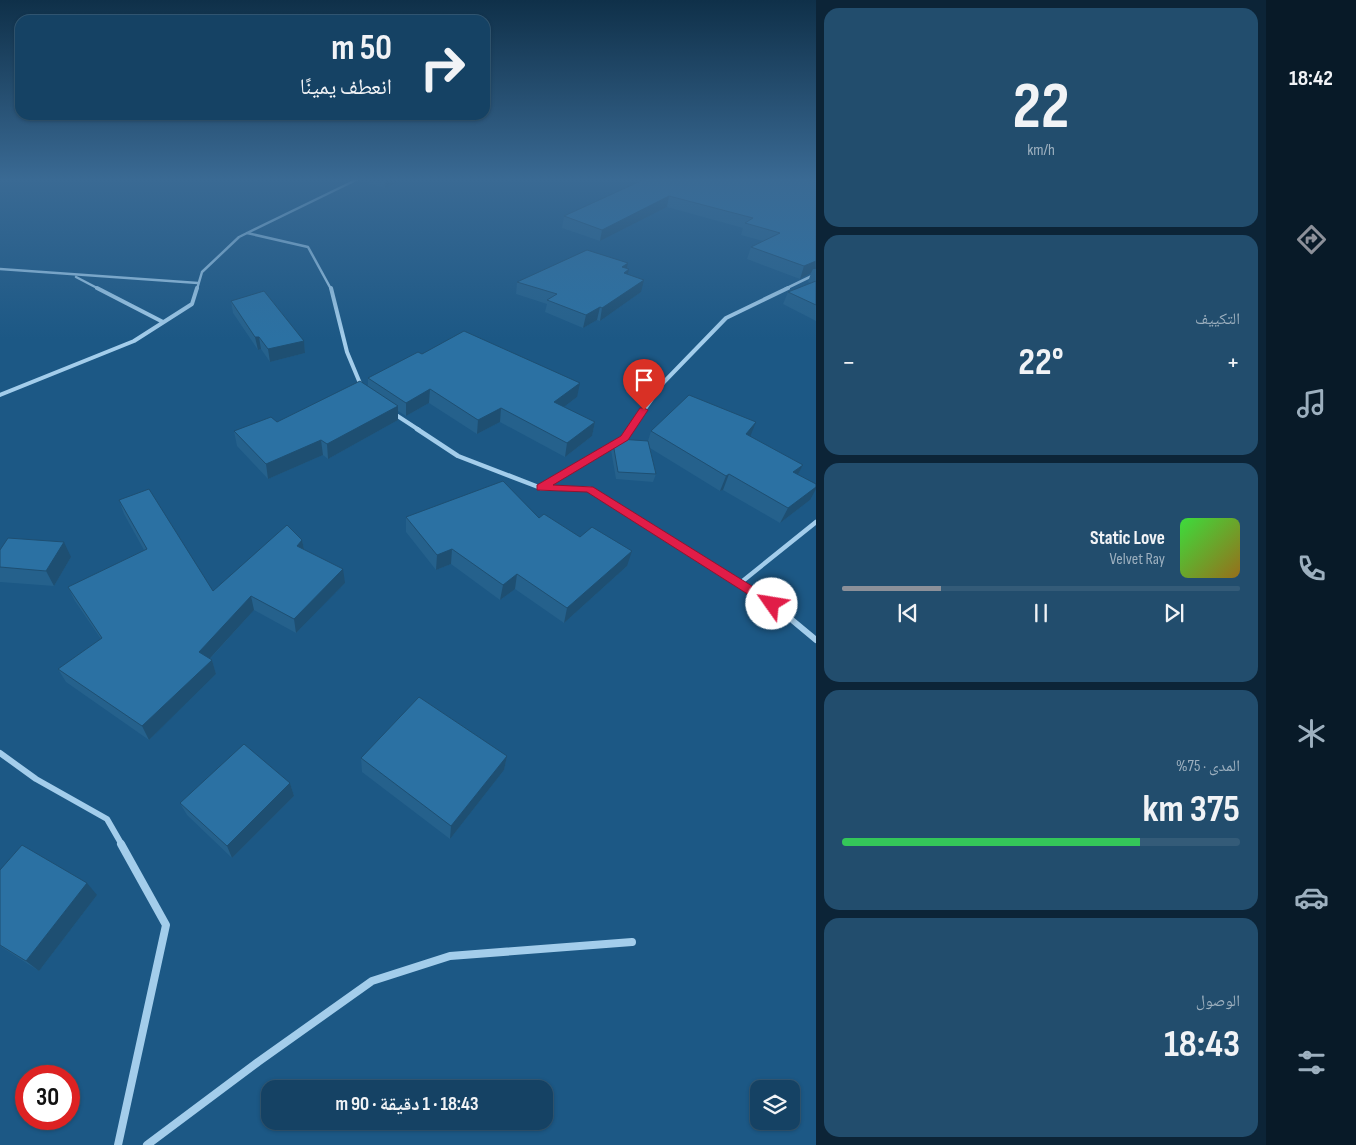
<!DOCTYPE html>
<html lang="ar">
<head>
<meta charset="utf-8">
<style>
	:root { --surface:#154264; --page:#224d6d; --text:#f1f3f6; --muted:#9db0bf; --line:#345b78; --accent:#8c9099 }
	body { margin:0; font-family:"Sofia Sans Condensed","Noto Naskh Arabic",sans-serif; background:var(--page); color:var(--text); direction:rtl; height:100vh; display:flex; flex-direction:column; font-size:19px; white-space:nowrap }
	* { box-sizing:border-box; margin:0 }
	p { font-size:16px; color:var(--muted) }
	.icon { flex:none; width:28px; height:28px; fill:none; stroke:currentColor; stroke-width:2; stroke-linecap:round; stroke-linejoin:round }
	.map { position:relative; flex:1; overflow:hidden; direction:ltr }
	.panel { display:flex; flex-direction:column; gap:8px; padding:8px; background:#0c2437; width:450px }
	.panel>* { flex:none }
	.guide { position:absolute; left:15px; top:15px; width:475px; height:105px; border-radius:15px; box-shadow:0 1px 4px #0004,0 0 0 1px var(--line); direction:rtl; background:#154264; color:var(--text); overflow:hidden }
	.buttons { position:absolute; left:750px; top:1080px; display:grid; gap:10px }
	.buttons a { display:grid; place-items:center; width:50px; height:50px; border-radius:10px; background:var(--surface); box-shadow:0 1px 4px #0004,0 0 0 1px var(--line); font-size:25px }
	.speed { position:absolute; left:15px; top:1065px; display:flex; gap:10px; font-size:25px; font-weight:700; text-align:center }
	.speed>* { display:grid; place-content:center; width:65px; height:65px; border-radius:50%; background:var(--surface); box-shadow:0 1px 4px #0004,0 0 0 1px var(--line); line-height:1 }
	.speed .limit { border:8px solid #d22; background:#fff; color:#111 }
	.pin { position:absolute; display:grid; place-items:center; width:42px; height:42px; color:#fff; margin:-51px -21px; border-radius:50% 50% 50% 0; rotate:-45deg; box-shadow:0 0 5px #0007 }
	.pin .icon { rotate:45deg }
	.me { position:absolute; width:55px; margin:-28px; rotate:302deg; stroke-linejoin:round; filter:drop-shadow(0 0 4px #0008) }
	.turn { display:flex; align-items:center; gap:18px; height:105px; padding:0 15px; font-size:22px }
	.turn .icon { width:65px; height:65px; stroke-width:2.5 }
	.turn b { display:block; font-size:35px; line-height:42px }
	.big { font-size:38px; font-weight:700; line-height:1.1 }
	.panel .widget { flex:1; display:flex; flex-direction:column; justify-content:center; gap:8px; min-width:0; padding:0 18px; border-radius:15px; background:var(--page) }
	.panel .dial { align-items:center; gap:0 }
	.dial b { font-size:65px; line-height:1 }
	.song { display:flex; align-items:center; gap:15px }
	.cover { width:60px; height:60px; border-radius:8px; background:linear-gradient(135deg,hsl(120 70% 55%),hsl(40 70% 35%)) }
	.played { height:5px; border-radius:2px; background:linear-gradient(90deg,var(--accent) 25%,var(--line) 25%) }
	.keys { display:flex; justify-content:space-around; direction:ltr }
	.heat { display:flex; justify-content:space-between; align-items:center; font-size:28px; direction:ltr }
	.charge { height:8px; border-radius:4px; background:linear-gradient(90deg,#34c759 75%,var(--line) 0) }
	.trip { position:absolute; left:261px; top:1080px; width:292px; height:50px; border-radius:15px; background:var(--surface); box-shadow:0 1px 4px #0004,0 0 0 1px var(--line); font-weight:700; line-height:50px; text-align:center; direction:rtl }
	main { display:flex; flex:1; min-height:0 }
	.tabs { display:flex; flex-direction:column; width:90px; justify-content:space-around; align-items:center; background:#081a28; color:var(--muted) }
	.tabs .icon { width:35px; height:35px }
	.tabs .on { color:var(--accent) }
	.tabs b { font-size:22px; color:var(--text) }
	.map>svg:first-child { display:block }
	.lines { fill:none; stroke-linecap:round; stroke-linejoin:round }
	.street-far4 { stroke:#a3cdeb; stroke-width:2.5 }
	.street-far3 { stroke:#a3cdeb; stroke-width:4 }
	.street-far2 { stroke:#a3cdeb; stroke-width:4.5 }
	.street-far1 { stroke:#a3cdeb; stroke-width:6 }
	.street { stroke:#a3cdeb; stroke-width:8 }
	.wall { fill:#25618c }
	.shaded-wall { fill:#1e4f72 }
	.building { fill:#2b71a3; stroke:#1e4f72 }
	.route { fill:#e11d48; stroke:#92132f }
</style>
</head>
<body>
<main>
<nav class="tabs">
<b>18:42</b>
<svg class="icon on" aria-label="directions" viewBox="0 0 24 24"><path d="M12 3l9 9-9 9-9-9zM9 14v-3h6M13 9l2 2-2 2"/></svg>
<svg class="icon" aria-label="music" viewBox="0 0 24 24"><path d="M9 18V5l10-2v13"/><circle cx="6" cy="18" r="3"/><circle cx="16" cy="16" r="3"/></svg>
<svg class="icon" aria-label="phone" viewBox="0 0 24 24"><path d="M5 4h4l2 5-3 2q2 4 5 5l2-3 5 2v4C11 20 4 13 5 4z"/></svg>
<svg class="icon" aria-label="climate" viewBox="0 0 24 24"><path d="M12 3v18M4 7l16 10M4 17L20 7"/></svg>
<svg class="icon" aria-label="car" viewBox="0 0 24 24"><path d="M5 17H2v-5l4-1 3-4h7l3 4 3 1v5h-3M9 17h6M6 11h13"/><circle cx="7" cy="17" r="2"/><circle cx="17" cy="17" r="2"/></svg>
<svg class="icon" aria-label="filters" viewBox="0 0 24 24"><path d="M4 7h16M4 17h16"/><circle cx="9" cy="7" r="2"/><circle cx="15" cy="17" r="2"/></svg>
</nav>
<section class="panel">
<div class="widget dial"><b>22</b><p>km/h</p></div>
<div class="widget"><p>التكييف</p>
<div class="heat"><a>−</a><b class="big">22°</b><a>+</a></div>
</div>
<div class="widget">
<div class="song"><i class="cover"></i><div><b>Static Love</b><p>Velvet Ray</p></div></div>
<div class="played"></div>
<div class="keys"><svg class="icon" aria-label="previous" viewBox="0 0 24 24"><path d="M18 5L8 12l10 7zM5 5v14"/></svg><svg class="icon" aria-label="pause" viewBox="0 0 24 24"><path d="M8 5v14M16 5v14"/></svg><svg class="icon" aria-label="next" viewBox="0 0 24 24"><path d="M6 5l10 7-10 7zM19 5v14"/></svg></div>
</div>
<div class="widget"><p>المدى · 75%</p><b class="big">375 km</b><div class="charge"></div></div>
<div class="widget"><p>الوصول</p><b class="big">18:43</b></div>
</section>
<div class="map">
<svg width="816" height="1145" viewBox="0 0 816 1145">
	<rect width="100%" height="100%" fill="#1c5885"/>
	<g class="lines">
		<path class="street-far4" d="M247 233 308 247 331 289
			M0 269 198 283
			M76 277 99 289
			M197 289 202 272 239 237 358 179
			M785 289 816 274"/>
		<path class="street-far3" d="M97 288 163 322
			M331 288 347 352 362 388
			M0 395 134 341 192 304 197 288
			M393 413 419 430
			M630 430 663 383 726 318 788 288"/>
		<path class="street-far2" d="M417 429 458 456 541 488 590 489 781 612
			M541 488 624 438 630 429
			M739 584 816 522"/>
		<path class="street-far1" d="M780 610 816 640
			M0 753 36 779 107 819 122 845"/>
		<path class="street" d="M118 1145 166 925 121 844
			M147 1145 258 1062 372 981 450 956 632 942"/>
	</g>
	<path class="wall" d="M360 179H406L385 188 360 181Z
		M645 179H816V321L783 304 788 292 811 283 808 282 811 273 800 279 747 259 751 247 763 241 741 235 743 228 667 207 600 241 562 228 564 216Z
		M626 268 628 274 641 292 600 321 597 320 583 328 545 312 547 304 516 294 517 282Z
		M231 301 304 341 305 353 270 362 261 349 258 350 233 313Z
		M422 354 577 397 564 407 595 422 592 436 565 457 500 422 477 434 429 403 406 416 398 411V420L328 459 323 455 268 479 237 446 234 431 277 422 368 386V378Z
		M651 431 750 436 803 465 798 474 810 500 780 523 723 490 720 491 650 448 656 474 653 482 616 479 611 450 613 443 648 441Z
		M119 500 213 591 302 540 304 549 345 583 296 633 254 610 210 659 212 660 216 674 149 740 66 682 58 669 101 639 75 601 68 587 144 550 124 514Z
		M406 517 539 518 580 537 627 566 564 623 515 589 500 600 451 564 436 570 406 532Z
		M0 550 71 557 54 586 0 582Z
		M507 756 504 770 450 839 362 772 361 758Z
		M290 783 294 796 232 858 187 815 180 803Z
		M0 870 97 895 39 971 0 946Z"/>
	<path class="shaded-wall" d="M385 179H406L385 188Z
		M669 196 667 207 600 241 602 230Z
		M816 261V269H813L811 273 800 279 804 266Z
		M628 263 626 272 629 269 626 282 622 267Z
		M644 280 641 292 600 321 602 308Z
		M600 307 597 320 583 328 586 315Z
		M255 337H259L261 349 258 350Z
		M304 341 305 353 270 362 268 349Z
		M580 383 577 397 552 416 554 402Z
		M430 389 429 403 406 416V403Z
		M398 406V420L328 459 327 444Z
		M501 408 500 422 477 434 478 420Z
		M595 422 592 436 565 457 567 443Z
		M756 422 750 437 746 434Z
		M321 440 323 455 268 479 266 464Z
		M803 465 795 480 793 472Z
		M729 474 723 490 720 491 726 476Z
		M816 487V489L810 500 780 523 788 508Z
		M302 540 305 554 297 546Z
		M64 542 71 557 54 586 46 571Z
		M452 549 451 564 436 570 437 555Z
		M632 551 627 566 564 623 567 608Z
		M343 569 345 583 296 633 294 619Z
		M517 574 515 589 500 600 503 585Z
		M251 596 254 610 203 666 199 652Z
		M212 660 216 674 149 740 142 726Z
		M507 756 504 770 450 839 451 826Z
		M290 783 294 796 232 858 227 846Z
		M87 883 97 895 39 971 26 961Z"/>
	<path class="building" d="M645 179H806L816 183V261L804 266 751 247 780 233 745 223 753 218 669 196 602 230 564 216Z
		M587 250 628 263 622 267 629 269 624 273 644 280 602 308 600 307 586 315 547 300 557 294 517 282Z
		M816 281V305L788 292Z
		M264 291 304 341 268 349 259 337H255L231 301Z
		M464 331 580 383 554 402 595 422 567 443 501 408 478 420 430 389 406 403 368 378 418 352 422 354Z
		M360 381 398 406 327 444 321 440 266 464 234 431 271 417 277 422Z
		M689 395 756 422 746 434 803 465 793 472 816 484V487L788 508 729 474 726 476 651 431Z
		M619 439 648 441 656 474 618 472 613 443Z
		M503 481 539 518 544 514 580 537 592 527 632 551 567 608 517 574 503 585 452 549 437 555 406 517Z
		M149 489 213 591 287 525 302 540 297 546 343 569 294 619 251 596 199 652 212 660 142 726 58 669 102 638 68 587 147 549 119 500Z
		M8 538 64 542 46 571 0 567V550Z
		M419 697 507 756 451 826 361 758Z
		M244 744 290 783 227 846 180 803Z
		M22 845 87 883 26 961 0 945V870Z"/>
	<linearGradient id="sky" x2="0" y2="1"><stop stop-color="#0f3049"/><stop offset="0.53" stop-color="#3a6a94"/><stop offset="1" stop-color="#3a6a94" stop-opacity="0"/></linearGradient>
	<rect width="816" height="339" fill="url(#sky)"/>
	<path class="route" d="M640 408H644L648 410 628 440 553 485 593 487 776 601 778 604 776 607H768L587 492 537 490V485L621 436Z"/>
</svg>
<div class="buttons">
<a><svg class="icon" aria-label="layers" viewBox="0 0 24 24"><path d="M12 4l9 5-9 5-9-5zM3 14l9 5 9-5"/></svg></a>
</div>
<div class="speed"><div class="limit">30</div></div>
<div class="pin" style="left:644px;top:410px;background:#d93025"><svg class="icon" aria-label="arrive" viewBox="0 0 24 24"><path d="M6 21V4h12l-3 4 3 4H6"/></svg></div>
<svg class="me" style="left:772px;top:604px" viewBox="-20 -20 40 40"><circle r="19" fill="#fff"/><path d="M0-13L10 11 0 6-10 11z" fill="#e11d48"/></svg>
<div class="trip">18:43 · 1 دقيقة · 90 m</div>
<div class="guide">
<div class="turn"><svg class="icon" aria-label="right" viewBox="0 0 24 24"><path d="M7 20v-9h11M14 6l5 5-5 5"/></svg><div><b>50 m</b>انعطف يمينًا</div></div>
</div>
</div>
</main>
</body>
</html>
